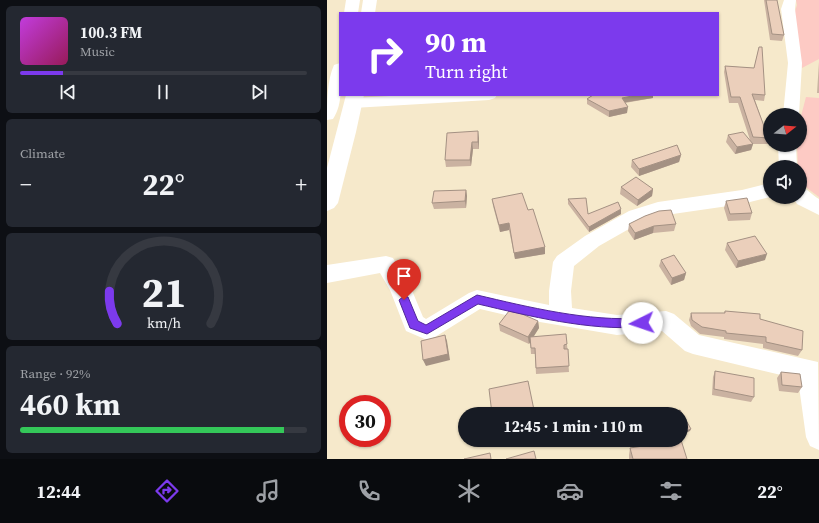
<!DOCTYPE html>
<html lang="en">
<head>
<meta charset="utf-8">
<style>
	:root { --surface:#171b24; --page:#242831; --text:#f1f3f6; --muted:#9ea1a6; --line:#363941; --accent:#7c3aed }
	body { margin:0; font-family:"Source Serif 4",serif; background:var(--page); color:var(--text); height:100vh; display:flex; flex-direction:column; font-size:15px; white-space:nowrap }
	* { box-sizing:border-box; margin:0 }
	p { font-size:13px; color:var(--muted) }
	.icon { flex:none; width:22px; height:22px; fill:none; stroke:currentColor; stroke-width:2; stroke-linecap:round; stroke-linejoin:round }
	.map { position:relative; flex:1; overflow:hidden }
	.details { display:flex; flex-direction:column; gap:6px; padding:6px; background:#0d0f14; width:327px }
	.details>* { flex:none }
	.top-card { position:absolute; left:12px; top:12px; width:380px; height:84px; border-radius:0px; box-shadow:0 1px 3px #0004; background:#7c3aed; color:#fff; overflow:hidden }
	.needle { width:26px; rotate:73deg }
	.buttons { position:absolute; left:436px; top:108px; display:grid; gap:8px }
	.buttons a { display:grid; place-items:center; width:44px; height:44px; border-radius:50%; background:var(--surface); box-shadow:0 1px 3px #0004; font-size:20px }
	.speed { position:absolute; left:12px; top:395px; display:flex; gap:8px; font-size:20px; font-weight:700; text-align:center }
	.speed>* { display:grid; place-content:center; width:52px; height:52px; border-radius:50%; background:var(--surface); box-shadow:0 1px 3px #0004; line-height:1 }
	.speed .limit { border:6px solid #d22; background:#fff; color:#111 }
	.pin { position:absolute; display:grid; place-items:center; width:34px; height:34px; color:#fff; margin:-41px -17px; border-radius:50% 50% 50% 0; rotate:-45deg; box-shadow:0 0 4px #0007 }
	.pin .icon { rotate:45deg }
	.me { position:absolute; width:44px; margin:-22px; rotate:266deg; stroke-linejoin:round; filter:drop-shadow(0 0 3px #0008) }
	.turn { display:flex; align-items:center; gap:14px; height:84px; padding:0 20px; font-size:18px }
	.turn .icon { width:52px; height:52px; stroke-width:2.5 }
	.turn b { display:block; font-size:28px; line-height:34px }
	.big { font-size:30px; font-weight:700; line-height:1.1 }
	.details .card { flex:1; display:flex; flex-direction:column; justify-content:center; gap:6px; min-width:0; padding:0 14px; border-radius:6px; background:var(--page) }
	.details .dial { align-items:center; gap:0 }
	.dial svg { height:104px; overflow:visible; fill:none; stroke:var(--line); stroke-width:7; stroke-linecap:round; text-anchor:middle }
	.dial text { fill:var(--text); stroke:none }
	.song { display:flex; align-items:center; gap:12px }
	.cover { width:48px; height:48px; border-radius:6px; background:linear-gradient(135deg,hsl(290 70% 55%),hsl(330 70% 35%)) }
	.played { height:4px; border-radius:2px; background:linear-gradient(90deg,var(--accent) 15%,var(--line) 15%) }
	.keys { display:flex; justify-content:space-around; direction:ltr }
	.heat { display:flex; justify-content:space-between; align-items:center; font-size:22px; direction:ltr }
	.charge { height:6px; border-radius:3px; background:linear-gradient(90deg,#34c759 92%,var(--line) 0) }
	.trip { position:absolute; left:131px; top:407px; width:230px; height:40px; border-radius:20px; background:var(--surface); box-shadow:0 1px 3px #0004; font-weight:700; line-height:40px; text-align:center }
	.tabs { display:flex; height:64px; justify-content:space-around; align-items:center; background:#090b0e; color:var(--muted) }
	.tabs .icon { width:28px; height:28px }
	.tabs .current { color:var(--accent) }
	.tabs b { font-size:18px; color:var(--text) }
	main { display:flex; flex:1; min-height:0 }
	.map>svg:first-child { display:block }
	.green { fill:#fdcac4 }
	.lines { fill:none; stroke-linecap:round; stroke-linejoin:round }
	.minor { fill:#fff; fill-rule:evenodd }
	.highway { fill:#fff; fill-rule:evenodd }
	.wall { fill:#cab2a1 }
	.shaded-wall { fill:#a49183 }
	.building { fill:#ebcfbb; stroke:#a49183 }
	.route { fill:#7c3aed; stroke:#51269a }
</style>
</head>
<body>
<main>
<section class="details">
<div class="card">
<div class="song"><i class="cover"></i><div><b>100.3 FM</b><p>Music</p></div></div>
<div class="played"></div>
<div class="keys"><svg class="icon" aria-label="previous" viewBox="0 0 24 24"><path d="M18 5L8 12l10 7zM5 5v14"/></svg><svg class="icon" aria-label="pause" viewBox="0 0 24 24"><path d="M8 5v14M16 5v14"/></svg><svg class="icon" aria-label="next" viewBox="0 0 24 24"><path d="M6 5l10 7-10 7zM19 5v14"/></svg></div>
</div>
<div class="card"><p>Climate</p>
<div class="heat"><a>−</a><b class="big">22°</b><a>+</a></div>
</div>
<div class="card dial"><svg viewBox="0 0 100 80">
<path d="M14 69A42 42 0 1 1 86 69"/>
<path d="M14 69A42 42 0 0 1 8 44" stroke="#7c3aed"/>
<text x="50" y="56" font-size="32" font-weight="700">21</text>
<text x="50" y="72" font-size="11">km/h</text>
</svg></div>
<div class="card"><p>Range · 92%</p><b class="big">460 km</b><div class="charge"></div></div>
</section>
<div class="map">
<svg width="492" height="459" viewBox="0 0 492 459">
	<rect width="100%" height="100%" fill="#f6e9cb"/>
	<path class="green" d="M469 0H492V59L475 68 466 18 470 5Z
		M479 97 492 98V197L476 185 473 167H471L470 145H473V120Z"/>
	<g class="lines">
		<path class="minor" d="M457 0H469L468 9 475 63 472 115H456L461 63 454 9Z
			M81 95H170L168 98 162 100 26 108 20 106 18 103 20 100 26 98Z
			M451 145H469L470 167H452Z
			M443 183V197L415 204 332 216 316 221 272 246 247 266 244 291 245 308 290 315 339 311 347 314 372 335 491 362 492 450 483 446 479 437 471 379 366 354 358 351 335 331 290 335 201 320 153 309 108 337 100 340 79 331 63 290 53 273 0 283V265L59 256 66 258 84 288 96 317 99 319 142 293 150 290 222 305V291L226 262 230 256 258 236 302 211 331 202 415 190Z
			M473 186C481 189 485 195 492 199V215L470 204 466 197H473Z"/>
		<path class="highway" d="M19 0H33L31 13H17Z
			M36 0H50L48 13H34Z
			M13 63C13 82 17 103 6 119L0 120C0 103 0 80 7 65Z
			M19 95H37L29 132 11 203 7 208 0 211V168Z"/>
	</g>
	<path class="wall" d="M437 0H450L457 35 455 41 443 40Z
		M432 47 438 95 437 101 428 100 437 126 443 129V144H426L424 150 408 154 399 142 401 135 423 140 411 103H402L397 72 398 66 427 68Z
		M492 62V93H490Z
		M266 95H326V98L298 103 300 113 282 117 260 104V99Z
		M152 138V149H146L144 166 119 167 118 160Z
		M354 155 352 162 312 176 304 167 305 160Z
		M294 187 326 189 325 196 310 206 293 194Z
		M139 190 140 196 139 208 107 209 105 203Z
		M165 199 201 210 218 247V254L188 259 182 230 173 232 166 206Z
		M241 199 261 214H294L262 232 241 204Z
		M399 201 425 213 423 220 401 221 397 208Z
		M302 224H349L347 231 326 233 307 240 301 231Z
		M400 243 438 260 409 268 398 250Z
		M334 260 359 273 357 280 344 285 332 266Z
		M398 311 433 319 475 350 471 356 436 348V344L397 339V337L373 334 364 326 362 320 364 313H397Z
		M211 321 212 328 206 337 240 344 242 372 209 374 208 354H204L203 341 202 344 173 331 172 324Z
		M388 371 427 397 424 402 385 395 386 377Z
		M454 372 475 387 471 393 452 391 450 378Z
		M303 448 360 459H302V455Z"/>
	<path class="shaded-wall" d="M310 95H326V98L294 103 295 98Z
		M301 107 300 113 282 117V111Z
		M151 131 152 138V149L151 142Z
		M145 142 146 149 144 166 143 160Z
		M426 144 424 150 408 154 410 147Z
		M354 155 352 162 312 176V169Z
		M326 189 325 196 310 206 311 200Z
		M139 190 140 196 139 208 138 201Z
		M294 209V214L262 232V227Z
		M182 223V230L173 232 172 225Z
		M327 226 326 233 307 240 308 233Z
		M218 247V254L188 259 187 253Z
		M440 254 438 260 409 268 411 261Z
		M359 273 357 280 344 285 345 278Z
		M211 321 212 328 202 344 201 337Z
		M118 335 120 341 123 360 99 366 96 360Z
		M207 410 208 414H190Z
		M364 429 363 431 354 435V433Z"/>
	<path class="building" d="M439 0H450L457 35 445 34Z
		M432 47H435L438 95 425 94 437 126H442L443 129V138L426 137 413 97H404L398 66 427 68Z
		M266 95H310L295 98 301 107 282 111 260 99Z
		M151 131V142H145L143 160H118L120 133Z
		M416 132 426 144 410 147 401 135Z
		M350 145 354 155 312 169 305 160Z
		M309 177 326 189 311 200 294 187Z
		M139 190 138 201 105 203 107 191Z
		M195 193 201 210 206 209 218 247 187 253 182 223 172 225 165 199Z
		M259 198 261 214 291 202 294 209 262 227 241 199Z
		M420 198 425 213 403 214 399 201Z
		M344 210 349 224 327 226 308 233 302 224 318 216 332 211Z
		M428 236 440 254 411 261 400 243Z
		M347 255 359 273 345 278 334 260Z
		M182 311 195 314 211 321 201 337 172 324Z
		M398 311 433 314V319L476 331 475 350 439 342V337L399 333V331L375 327 365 320 364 313H398Z
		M239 334 240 344 237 345V349H241L242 366 209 368 208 348H204L203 337Z
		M118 335 121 354 96 360 94 341Z
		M388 371 427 378V397L387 389Z
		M454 372 473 374 475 387 455 385Z
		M201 381 207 410 190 414H165L162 389Z
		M353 410 364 429 354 433V414H344Z
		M354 440 360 459H306L303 448Z
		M207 451 209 459H179Z
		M163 453 164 459H137Z"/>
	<path class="route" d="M150 295C201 307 262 322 315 318L318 320 320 323 318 326 315 327C263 331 202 316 151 304L100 334 83 328 72 300 77 296 81 297 91 321 99 325Z"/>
</svg>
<div class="buttons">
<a><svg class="needle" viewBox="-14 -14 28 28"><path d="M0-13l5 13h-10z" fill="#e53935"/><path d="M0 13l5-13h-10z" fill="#9ea1a6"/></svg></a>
<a><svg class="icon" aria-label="sound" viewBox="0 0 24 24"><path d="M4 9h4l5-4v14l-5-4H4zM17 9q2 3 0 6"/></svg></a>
</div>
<div class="speed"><div class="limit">30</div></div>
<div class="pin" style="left:77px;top:300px;background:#d93025"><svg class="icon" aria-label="arrive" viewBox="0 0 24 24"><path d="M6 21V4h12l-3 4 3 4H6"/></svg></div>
<svg class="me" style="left:315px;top:323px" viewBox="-20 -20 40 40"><circle r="19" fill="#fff"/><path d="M0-13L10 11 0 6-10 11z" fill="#7c3aed"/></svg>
<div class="trip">12:45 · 1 min · 110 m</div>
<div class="top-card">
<div class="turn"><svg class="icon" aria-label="right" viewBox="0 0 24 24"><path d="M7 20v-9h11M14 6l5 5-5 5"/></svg><div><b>90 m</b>Turn right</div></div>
</div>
</div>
</main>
<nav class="tabs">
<b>12:44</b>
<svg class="icon current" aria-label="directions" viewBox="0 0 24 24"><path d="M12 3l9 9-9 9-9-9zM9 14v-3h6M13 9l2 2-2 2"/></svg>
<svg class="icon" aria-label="music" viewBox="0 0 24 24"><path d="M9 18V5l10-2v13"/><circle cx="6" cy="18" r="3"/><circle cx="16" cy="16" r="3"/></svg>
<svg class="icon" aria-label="phone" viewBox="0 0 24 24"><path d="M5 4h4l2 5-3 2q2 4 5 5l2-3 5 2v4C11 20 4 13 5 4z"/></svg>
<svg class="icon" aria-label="climate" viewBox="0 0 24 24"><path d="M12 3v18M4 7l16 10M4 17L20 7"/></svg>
<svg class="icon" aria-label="car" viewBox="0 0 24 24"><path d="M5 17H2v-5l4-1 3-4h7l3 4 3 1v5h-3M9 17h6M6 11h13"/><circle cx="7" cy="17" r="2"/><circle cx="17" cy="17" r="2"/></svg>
<svg class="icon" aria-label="filters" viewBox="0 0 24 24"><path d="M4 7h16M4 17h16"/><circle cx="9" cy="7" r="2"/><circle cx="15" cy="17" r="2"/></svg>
<b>22°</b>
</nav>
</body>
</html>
